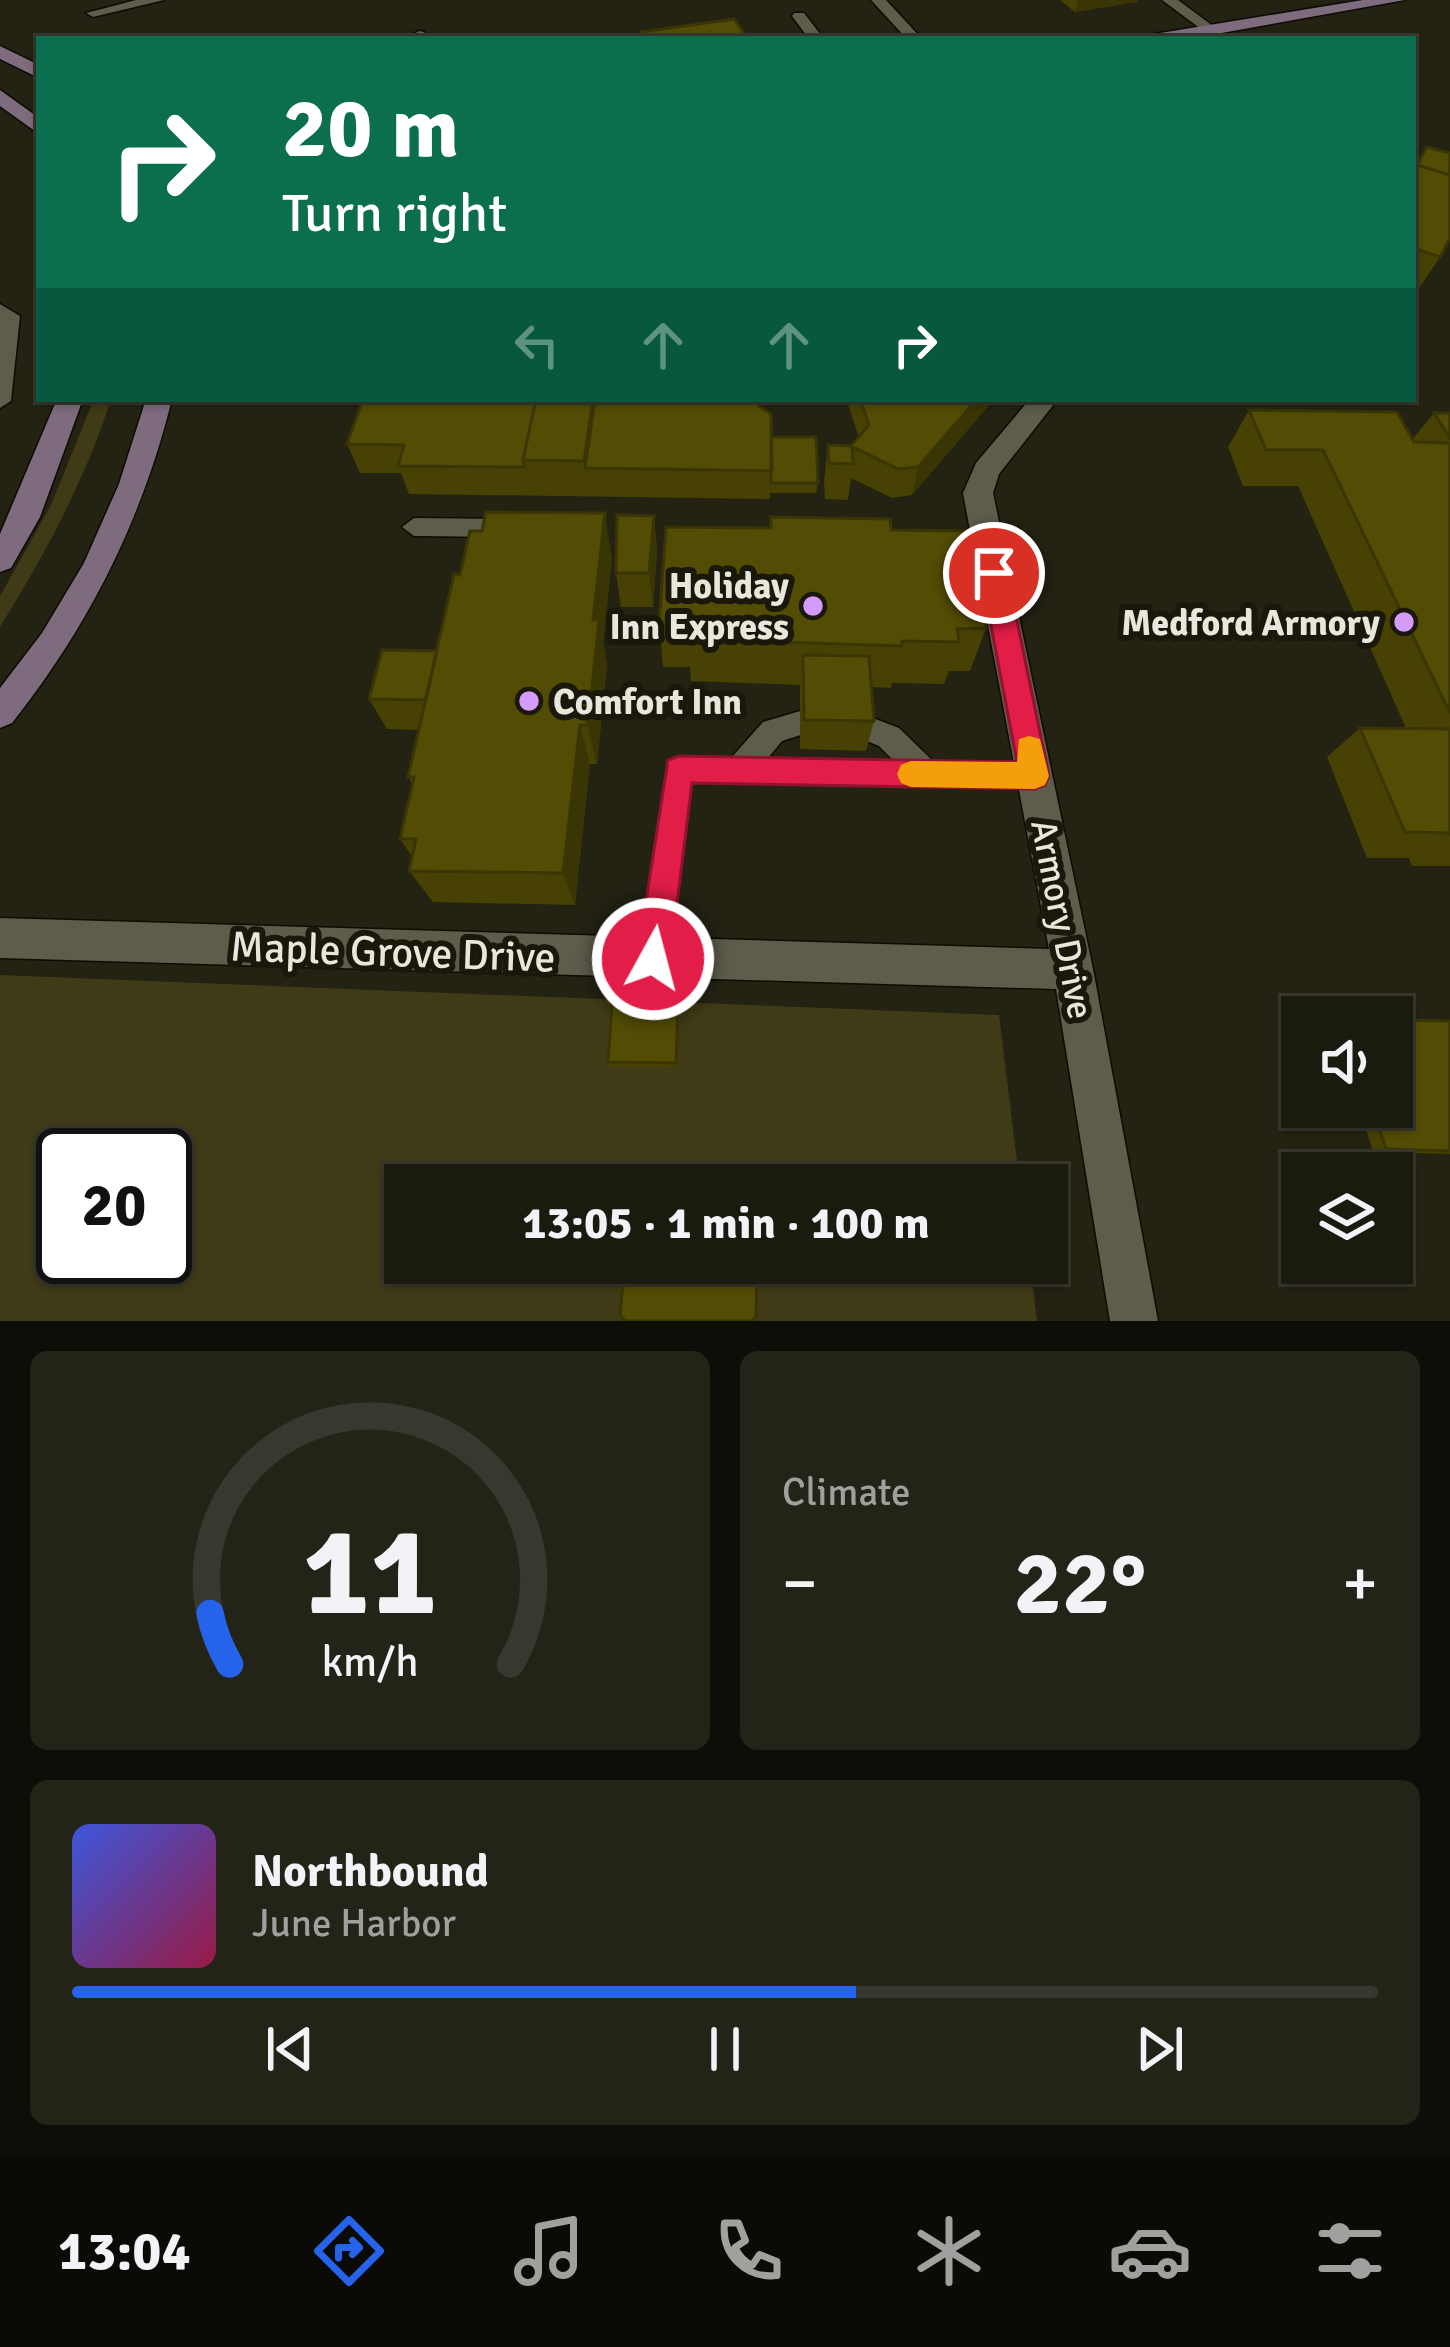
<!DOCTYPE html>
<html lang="en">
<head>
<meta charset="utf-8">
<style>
	:root { --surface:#1a1a0e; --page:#232317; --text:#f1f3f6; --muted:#9fa19e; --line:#38382e; --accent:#2563eb }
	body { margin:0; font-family:Signika,sans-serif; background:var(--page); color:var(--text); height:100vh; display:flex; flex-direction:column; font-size:45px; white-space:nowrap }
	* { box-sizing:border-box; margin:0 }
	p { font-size:39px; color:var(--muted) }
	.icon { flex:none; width:66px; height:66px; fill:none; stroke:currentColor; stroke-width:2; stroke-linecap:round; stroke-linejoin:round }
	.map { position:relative; height:1321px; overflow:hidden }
	.side { display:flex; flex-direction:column; gap:30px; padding:30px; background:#0e0e08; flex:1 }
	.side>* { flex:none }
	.guide { position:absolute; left:36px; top:36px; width:1380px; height:366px; border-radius:0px; box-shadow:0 3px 9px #0004,0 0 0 3px var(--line); background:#0b6e4f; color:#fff; overflow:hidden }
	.buttons { position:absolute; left:1281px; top:996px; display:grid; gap:24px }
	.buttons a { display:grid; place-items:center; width:132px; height:132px; border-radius:0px; background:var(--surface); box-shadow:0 3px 9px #0004,0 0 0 3px var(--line); font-size:60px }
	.speed { position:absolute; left:36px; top:1128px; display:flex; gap:24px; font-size:60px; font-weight:700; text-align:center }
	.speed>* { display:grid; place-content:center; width:156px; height:156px; border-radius:50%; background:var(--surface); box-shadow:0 3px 9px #0004,0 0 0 3px var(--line); line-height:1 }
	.speed .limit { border:6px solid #111; border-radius:18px; background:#fff; color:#111 }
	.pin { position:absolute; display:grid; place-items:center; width:102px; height:102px; color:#fff; margin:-51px; border:6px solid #fff; border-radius:50%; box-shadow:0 3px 12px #0007 }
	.me { position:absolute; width:132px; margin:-66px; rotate:7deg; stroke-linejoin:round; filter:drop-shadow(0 0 9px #0008) }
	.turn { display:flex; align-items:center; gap:42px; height:252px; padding:0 48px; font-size:54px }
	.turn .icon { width:156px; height:156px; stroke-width:2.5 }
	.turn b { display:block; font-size:84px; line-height:102px }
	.lanes { display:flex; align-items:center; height:114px; padding:0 48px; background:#0003; justify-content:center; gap:60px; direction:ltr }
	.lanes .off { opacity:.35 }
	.big { font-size:90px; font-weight:800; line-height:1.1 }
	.side .tile { flex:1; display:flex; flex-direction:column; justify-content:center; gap:18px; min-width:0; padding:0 42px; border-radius:18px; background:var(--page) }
	.side .dial { align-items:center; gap:0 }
	.dial svg { height:312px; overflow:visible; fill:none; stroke:var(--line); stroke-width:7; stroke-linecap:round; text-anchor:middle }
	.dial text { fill:var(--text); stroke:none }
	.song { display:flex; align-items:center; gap:36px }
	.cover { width:144px; height:144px; border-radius:18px; background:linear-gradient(135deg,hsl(230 70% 55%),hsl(340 70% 35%)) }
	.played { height:12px; border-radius:6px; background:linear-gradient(90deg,var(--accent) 60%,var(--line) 60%) }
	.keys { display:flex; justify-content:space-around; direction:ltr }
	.heat { display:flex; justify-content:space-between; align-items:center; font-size:66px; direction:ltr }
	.side .tiles { flex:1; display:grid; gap:30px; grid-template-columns:1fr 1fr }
	.tile:last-child { grid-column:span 2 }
	.trip { position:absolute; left:384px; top:1164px; width:684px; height:120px; border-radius:0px; background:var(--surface); box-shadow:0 3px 9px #0004,0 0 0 3px var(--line); font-weight:800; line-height:120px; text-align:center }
	.tabs { display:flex; height:192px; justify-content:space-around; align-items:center; background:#0a0a06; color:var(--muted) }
	.tabs .icon { width:84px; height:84px }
	.tabs .active { color:var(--accent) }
	.tabs b { font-size:54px; color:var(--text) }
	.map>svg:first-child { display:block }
	.green { fill:#3f3b16; fill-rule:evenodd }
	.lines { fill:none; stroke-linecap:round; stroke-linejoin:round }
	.service-casing { stroke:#0d0b02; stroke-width:3 }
	.minor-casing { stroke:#0d0b02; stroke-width:3 }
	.secondary-casing { stroke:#0d0b02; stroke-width:3 }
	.service { fill:#5e5d4c; fill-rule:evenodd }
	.minor { fill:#5e5d4c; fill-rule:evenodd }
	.secondary { fill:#7e6b7e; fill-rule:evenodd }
	.wall { fill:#474104 }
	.shaded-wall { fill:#3a3504 }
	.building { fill:#534c05; stroke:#3a3504; stroke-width:3 }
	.route { fill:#e11d48; stroke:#92132f; stroke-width:3 }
	.slow { fill:#f59e0b }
	.poi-dot { fill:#d59bfb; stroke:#1a180a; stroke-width:4.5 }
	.labels { text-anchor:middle; stroke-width:12; stroke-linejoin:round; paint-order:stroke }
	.poi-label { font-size:36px; font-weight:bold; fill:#e8e7de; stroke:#1a180a; text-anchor:end }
	.street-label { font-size:36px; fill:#e8e7de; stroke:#1a180a }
	.near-street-label { font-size:42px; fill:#e8e7de; stroke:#1a180a }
</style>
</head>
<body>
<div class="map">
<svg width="1450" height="1321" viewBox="0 0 1450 1321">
	<rect width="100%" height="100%" fill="#232213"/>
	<path class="green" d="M94 399H111C85 481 45 554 0 627V596L51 505Z
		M0 975 999 1015 1020 1185H405V1263H1030L1037 1321H0ZM63 1155H165V1257H63Z"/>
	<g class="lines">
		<g class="service-casing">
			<path id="service" d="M136 0H164L93 17 86 13Z
				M871 0H886L922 39H907Z
				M1162 0H1178L1217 29 1205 32Z
				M794 13H804L824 39H809L792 16Z
				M419 31 424 32 428 39H414L412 35Z
				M0 304 20 316 11 401 0 408Z
				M414 518 518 519 530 528 518 537 414 536 402 527Z
				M800 711 810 714 814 723 810 732 782 741 768 758 893 760 879 746 855 736 851 727 855 718 865 715 899 728 933 761 1035 763 1045 767 1050 776 1045 785 1035 789 692 782 669 959 665 971 653 975 641 971 637 959 669 760 732 757 763 722Z"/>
		</g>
		<g class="minor-casing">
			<path id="minor" d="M1030 399H1058L999 474 993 493 1093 969 1158 1321H1110L1056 989 0 958V918L1049 949 963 493 976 463Z"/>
		</g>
		<g class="secondary-casing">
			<path id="secondary" d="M1363 0H1405L1188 39H1145L1154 34Z
				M0 46 39 65V78L0 59Z
				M0 90 39 118V134L0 106Z
				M57 399H83L40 517 11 568 0 572V534Z
				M146 399H172C142 520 89 626 12 723L0 728V688L42 633 84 563 119 484Z"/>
		</g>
		<use href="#service" class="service"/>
		<use href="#minor" class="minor"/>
		<use href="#secondary" class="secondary"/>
	</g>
	<path class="wall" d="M1051 0H1138L1137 2 1075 12 1060 0Z
		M1413 169 1440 257 1420 287 1413 284Z
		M363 399H703L771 437 818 483 816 493H770V499L409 494 401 473H360L347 444Z
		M846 399H994L912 495 892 498 851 478 848 500 825 499 824 481 828 445 851 446 859 437Z
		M1249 410 1412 440 1434 413H1450V866H1412L1409 858H1367L1327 757 1360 728H1406L1298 486H1243L1228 447Z
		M654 516 657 551 653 607H621L616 573Z
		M891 530 986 628 970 671H949L944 684 892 683 891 688 871 687 874 721 866 751 800 749V685L691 681 690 667H663L659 624Z
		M612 559 603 642 607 663 597 764H590L575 905 433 902 409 871 412 857 400 839 412 784 408 777 419 730 387 729 369 699 437 651Z
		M678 1011 677 1067H610L608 1062Z
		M1450 1021V1154L1373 1152 1359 1107H1392Z"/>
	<path class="shaded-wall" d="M1078 0H1138L1137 2 1075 12Z
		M977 399H994L912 495 918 467Z
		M605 513 612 559 603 642 607 663 597 764 587 725 593 620Z
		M654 516 657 551 653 607 649 573Z
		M580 725 590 764 575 905 563 873Z"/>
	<path class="building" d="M734 19 748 38 645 39 641 32Z
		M1427 147 1450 153V175L1417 165 1413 172Z
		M1417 165 1450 175V238L1440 257 1413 248V172Z
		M363 399H536L523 460 525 467 398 466 404 445 347 444Z
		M536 399H593L584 461 523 460Z
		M595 399 752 401 771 414 772 471 585 468Z
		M860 399H977L918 467 898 469 851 446 869 425Z
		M1249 410 1397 412 1414 442 1450 443V713L1323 450H1266Z
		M1434 413H1450V438Z
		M771 437H816L818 483H771Z
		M828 445 852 446 853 464 829 463Z
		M486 512 605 513 593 620H599L591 698 587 725H580L563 873 409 871 416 839H400L414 777H408L454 574 460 575 470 531H482Z
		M617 515 654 516 649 573H616Z
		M771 517 890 519 891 530 970 531 986 628 957 629 959 642 902 641V646L688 639V625L659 624 666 527 771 528Z
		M382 650 437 651 426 700 369 699Z
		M803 655 869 656 874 721 804 720Z
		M1360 728 1450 729V835L1449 833 1405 832Z
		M612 1005 678 1006 676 1063 608 1062Z
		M1392 1020 1450 1021V1151L1386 1149 1372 1107H1392Z
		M625 1263H757L756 1317 752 1321H625L620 1315Z"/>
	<path class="route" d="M994 563 1007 573 1049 776 1045 785 1035 789 692 783 670 959 665 971 653 976 642 971 637 959 668 760 679 756 1017 762 981 573Z"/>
	<path class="slow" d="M1029 736 1040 739 1049 776 1045 785 1035 789 911 787 901 783 897 774 901 765 911 761 1017 762 1019 739Z"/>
	<g class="poi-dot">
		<circle cx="813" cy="606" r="12"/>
		<circle cx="1404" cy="622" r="12"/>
		<circle cx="529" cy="701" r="12"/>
	</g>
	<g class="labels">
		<g class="poi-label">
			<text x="789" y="598">Holiday<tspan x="789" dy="41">Inn Express</tspan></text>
			<text x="1380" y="635">Medford Armory</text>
			<text x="553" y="714" text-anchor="start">Comfort Inn</text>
		</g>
		<g class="street-label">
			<text transform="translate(1063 919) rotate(79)" y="13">Armory Drive</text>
		</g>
		<g class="near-street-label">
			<text transform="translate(393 951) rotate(2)" y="15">Maple Grove Drive</text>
		</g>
	</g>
</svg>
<div class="buttons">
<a><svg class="icon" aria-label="sound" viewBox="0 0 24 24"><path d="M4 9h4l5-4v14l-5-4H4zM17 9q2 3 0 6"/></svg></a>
<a><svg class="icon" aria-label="layers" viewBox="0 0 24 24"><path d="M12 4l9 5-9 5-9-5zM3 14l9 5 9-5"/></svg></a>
</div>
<div class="speed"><div class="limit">20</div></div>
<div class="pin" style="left:994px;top:573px;background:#d93025"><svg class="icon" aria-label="arrive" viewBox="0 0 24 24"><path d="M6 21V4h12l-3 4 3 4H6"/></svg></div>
<svg class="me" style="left:653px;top:959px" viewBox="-20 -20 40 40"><circle r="17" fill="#e11d48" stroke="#fff" stroke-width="3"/><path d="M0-11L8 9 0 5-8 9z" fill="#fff"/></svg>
<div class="trip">13:05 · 1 min · 100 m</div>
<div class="guide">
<div class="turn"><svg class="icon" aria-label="right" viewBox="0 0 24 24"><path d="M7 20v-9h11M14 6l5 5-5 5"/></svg><div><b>20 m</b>Turn right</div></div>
<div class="lanes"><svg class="icon off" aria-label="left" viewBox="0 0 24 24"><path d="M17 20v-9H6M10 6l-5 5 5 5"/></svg><svg class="icon off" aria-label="ahead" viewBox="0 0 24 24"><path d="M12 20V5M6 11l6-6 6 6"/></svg><svg class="icon off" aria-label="ahead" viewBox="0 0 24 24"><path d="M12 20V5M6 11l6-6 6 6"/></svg><svg class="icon" aria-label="right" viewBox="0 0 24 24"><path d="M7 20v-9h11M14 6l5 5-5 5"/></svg></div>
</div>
</div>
<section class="side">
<div class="tiles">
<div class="tile dial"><svg viewBox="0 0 100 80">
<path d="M14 69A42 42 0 1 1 86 69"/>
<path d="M14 69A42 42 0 0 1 9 56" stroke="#2563eb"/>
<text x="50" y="56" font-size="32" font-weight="700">11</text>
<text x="50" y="72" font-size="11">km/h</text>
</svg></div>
<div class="tile"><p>Climate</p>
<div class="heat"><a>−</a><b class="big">22°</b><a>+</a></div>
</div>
<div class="tile">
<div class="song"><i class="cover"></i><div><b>Northbound</b><p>June Harbor</p></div></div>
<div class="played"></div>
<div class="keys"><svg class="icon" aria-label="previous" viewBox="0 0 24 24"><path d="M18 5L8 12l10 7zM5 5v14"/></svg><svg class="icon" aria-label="pause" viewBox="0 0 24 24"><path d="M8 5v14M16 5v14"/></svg><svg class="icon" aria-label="next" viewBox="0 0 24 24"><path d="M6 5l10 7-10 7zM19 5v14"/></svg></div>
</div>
</div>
</section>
<nav class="tabs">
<b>13:04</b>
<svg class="icon active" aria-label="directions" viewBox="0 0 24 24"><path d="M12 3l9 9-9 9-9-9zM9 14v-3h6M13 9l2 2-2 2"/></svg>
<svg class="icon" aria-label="music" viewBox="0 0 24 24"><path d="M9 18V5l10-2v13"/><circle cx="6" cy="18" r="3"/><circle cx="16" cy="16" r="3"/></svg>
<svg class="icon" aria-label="phone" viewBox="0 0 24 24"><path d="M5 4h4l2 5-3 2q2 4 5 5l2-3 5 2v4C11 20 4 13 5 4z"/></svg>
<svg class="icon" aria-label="climate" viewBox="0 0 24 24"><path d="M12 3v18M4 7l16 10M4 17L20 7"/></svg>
<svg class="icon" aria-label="car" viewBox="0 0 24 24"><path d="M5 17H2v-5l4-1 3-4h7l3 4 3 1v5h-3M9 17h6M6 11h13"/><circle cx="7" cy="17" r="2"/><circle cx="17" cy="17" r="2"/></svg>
<svg class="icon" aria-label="filters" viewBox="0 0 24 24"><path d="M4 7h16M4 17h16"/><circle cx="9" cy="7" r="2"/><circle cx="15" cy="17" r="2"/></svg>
</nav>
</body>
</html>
